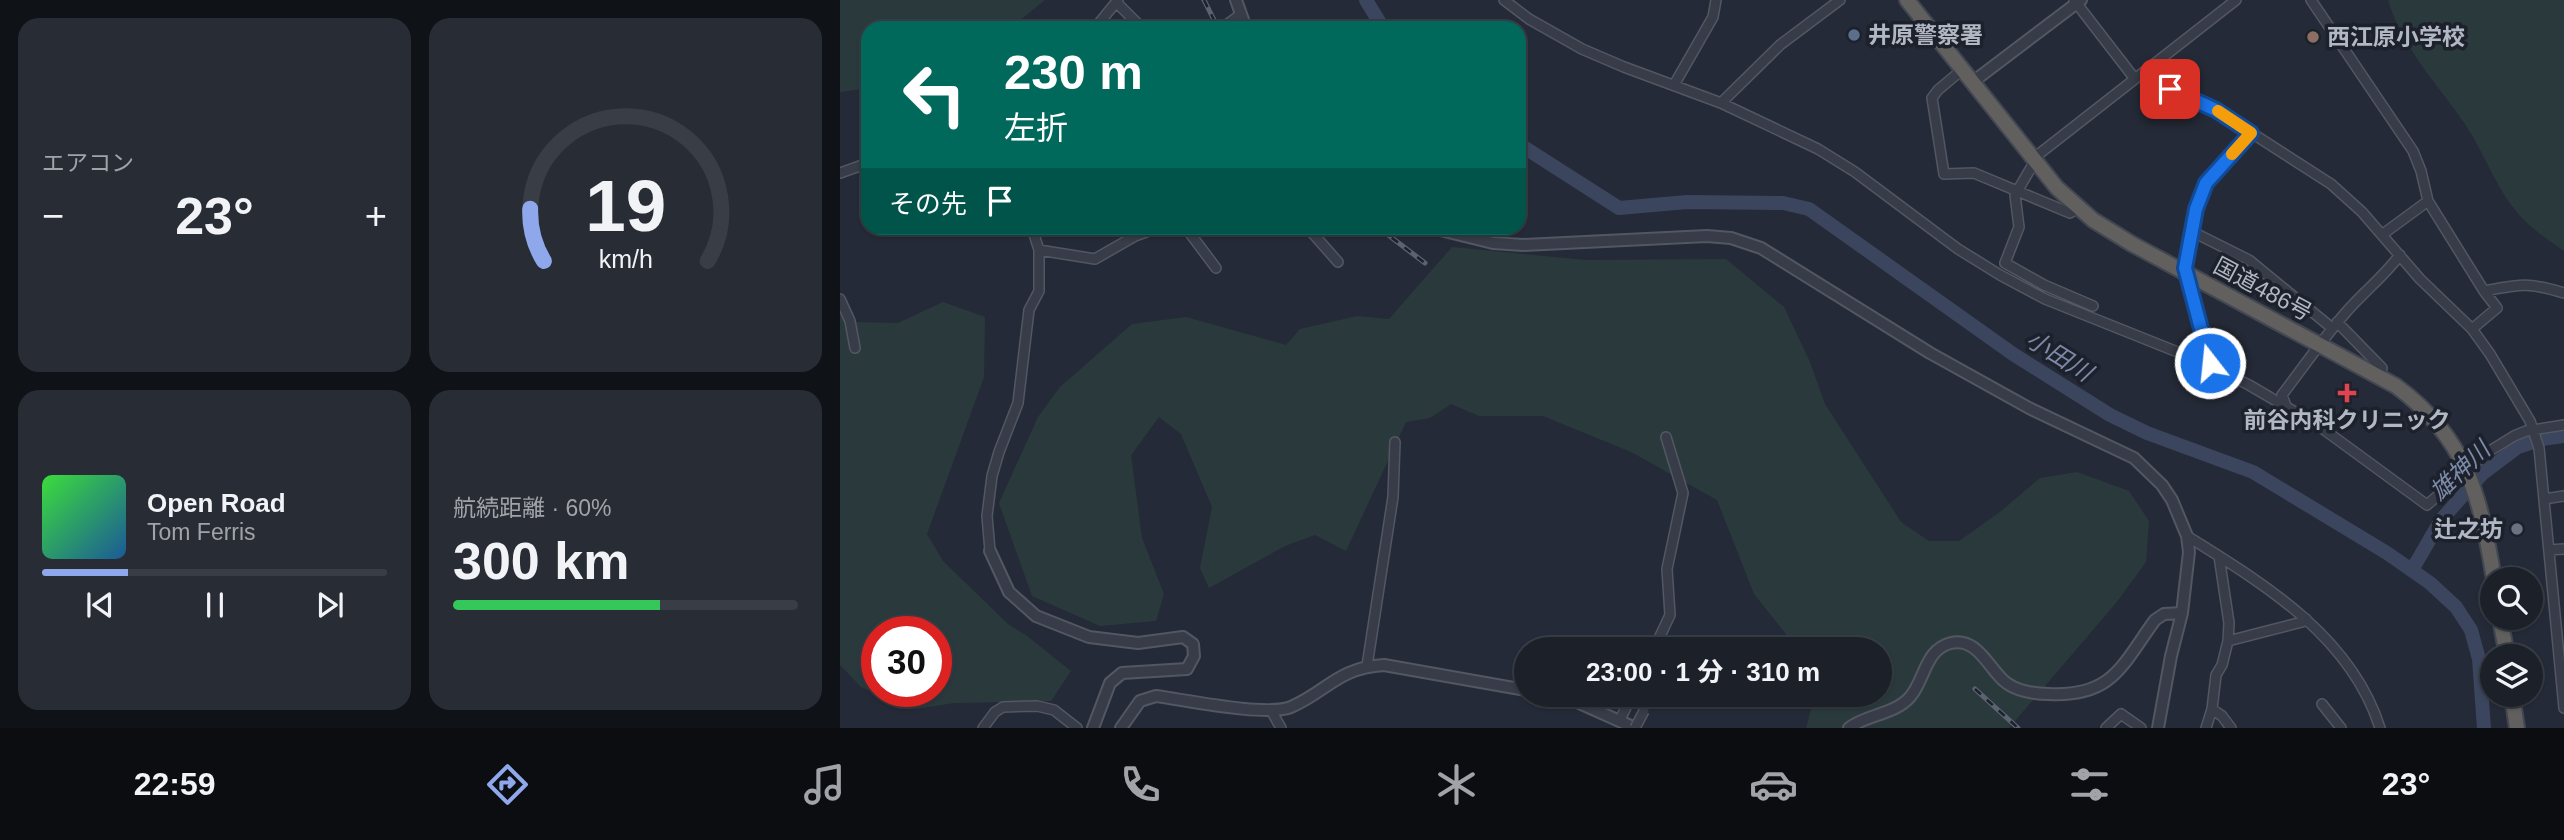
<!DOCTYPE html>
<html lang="ja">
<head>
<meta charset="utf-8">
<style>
	:root { --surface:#1b2029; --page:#282d35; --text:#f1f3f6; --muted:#a0a3a8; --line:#393e46; --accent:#8fa8ec }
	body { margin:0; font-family:Helvetica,"Noto Sans JP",sans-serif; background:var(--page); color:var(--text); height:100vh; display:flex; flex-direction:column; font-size:26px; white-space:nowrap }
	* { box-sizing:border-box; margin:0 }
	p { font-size:23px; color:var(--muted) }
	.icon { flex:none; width:38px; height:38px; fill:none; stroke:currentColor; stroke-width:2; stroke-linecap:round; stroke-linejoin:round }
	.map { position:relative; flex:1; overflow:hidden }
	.side { display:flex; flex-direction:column; gap:18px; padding:18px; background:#0f1217; width:840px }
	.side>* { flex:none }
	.top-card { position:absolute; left:21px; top:21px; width:665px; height:214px; border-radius:21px; box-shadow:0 2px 5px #0004,0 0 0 2px var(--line); background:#00695c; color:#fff; overflow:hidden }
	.fabs { position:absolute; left:1640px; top:567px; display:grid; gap:14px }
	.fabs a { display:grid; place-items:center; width:63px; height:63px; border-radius:50%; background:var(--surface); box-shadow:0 2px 5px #0004,0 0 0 2px var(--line); font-size:35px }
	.speed { position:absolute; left:21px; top:616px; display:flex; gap:14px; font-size:35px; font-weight:700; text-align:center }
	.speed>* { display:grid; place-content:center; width:91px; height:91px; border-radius:50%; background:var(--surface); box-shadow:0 2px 5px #0004,0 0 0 2px var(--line); line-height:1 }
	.speed .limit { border:10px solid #d22; background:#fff; color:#111 }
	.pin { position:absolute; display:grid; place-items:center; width:60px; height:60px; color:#fff; margin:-30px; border-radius:14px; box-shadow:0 4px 10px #0006 }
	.me { position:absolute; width:77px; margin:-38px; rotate:344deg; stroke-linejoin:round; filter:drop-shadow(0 0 5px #0008) }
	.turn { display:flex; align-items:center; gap:24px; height:147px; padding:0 28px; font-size:32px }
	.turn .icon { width:91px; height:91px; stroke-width:2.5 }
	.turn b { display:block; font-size:49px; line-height:60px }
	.then { display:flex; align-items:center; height:66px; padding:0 28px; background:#0003; gap:14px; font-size:26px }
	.big { font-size:52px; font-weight:700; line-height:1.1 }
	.side .card { flex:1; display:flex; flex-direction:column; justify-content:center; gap:10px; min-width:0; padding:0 24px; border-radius:21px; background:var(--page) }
	.side .dial { align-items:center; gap:0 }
	.dial svg { height:182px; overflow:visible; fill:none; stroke:var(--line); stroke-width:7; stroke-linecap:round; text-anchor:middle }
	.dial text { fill:var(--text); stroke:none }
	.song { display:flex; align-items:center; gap:21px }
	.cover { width:84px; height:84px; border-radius:10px; background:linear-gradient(135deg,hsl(120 70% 55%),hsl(210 70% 35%)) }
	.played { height:7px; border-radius:4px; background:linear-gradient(90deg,var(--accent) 25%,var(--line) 25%) }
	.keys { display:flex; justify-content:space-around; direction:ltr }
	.heat { display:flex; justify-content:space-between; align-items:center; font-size:38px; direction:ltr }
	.charge { height:10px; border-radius:5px; background:linear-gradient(90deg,#34c759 60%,var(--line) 0) }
	.side .tiles { flex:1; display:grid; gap:18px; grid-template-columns:repeat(2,1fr) }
	.trip { position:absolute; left:674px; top:637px; width:378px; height:70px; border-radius:35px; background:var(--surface); box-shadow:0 2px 5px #0004,0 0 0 2px var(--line); font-weight:700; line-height:70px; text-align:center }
	.tabs { display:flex; height:112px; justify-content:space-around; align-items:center; background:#0b0d10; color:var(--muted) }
	.tabs .icon { width:49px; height:49px }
	.tabs .current { color:var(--accent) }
	.tabs b { font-size:32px; color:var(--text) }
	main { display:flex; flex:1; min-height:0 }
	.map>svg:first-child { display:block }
	.green { fill:#2a3a3c; fill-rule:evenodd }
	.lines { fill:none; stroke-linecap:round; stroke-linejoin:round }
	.river { stroke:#3b465e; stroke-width:14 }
	.minor-casing { stroke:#525762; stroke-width:12 }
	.tertiary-casing { stroke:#525762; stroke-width:14 }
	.trunk-casing { stroke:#424752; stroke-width:18 }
	.minor { stroke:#373c48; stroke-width:9 }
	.tertiary { stroke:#373c48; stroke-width:10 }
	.trunk { stroke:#61605e; stroke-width:14 }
	.rail-casing { stroke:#5b6270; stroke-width:5 }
	.rail { stroke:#1c212c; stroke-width:2.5; stroke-dasharray:8; stroke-linecap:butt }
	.minor-bridge-casing { stroke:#525762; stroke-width:12; stroke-linecap:butt }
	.minor-bridge { stroke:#373c48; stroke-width:9 }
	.route-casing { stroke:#114b97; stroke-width:18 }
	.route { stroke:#1a73e8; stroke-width:12 }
	.slow { stroke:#f59e0b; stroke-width:12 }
	.service-dot { fill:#5c6f8a; stroke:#1c212c; stroke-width:2.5 }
	.education-dot { fill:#8d6e63; stroke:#1c212c; stroke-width:2.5 }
	.health-dot { fill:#e0444e; stroke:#1c212c; stroke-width:2.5 }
	.worship-dot { fill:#6b7280; stroke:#1c212c; stroke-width:2.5 }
	.labels { text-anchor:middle; stroke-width:7; stroke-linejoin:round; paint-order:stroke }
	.poi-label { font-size:23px; font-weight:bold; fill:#b2b7c4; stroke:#1c212c; text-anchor:start }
	.street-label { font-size:23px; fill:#b2b7c4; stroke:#1c212c }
	.water-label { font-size:24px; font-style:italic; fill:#7d8ba9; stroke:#1c212c }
</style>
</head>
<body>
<main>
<section class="side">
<div class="tiles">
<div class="card"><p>エアコン</p>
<div class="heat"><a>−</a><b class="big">23°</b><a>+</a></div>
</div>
<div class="card dial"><svg viewBox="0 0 100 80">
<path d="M14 69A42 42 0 1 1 86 69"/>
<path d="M14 69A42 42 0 0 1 8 46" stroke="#8fa8ec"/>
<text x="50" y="56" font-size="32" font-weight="700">19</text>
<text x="50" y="72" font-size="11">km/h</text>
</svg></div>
<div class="card">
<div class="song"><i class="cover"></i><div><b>Open Road</b><p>Tom Ferris</p></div></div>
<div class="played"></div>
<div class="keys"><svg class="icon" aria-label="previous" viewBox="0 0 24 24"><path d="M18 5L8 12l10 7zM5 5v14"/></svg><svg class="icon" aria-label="pause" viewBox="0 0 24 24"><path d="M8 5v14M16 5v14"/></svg><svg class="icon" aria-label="next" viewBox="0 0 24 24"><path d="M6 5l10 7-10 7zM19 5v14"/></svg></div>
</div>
<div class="card"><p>航続距離 · 60%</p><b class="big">300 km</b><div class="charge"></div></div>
</div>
</section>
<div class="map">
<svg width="1724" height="728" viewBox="0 0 1724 728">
	<rect width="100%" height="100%" fill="#242a37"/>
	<path class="green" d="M0 0H205L170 28H28V88L0 92Z
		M1548 0H1724V251C1705 238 1686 225 1672 206 1654 182 1643 152 1627 127 1598 84 1563 50 1548 0Z
		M612 247 745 260 886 259 944 307 970 362 985 404 1061 522 1089 541H1119L1160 512 1200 478 1237 472 1289 491 1309 521 1306 562 1276 603 1169 728H966L975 695H1040V649H958L914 594 877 500 791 452 703 416H639L611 404 590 418 566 422 506 551 475 535 445 546 369 588 360 568 372 507 341 434 319 417 291 455 302 538 324 594 316 621 260 626 192 596 159 503 198 417 220 387 292 324 346 317 446 345 460 329 517 316 549 319Z
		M103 302 145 317 144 377 87 534 103 561 168 624 187 636 231 671 211 701 114 703 76 709 21 687 0 665V315L10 322 58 323ZM37 632H96V691H37Z"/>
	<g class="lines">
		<path class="river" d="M526 0 543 28
			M679 144 779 208 847 202 943 203 969 209 1173 354 1270 415 1307 433 1413 472 1547 553 1590 583 1616 607 1631 630 1639 659 1644 728
			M1572 570 1601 520 1642 474 1678 447 1702 439 1724 436"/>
		<g class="minor-casing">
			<path id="minor" d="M664 0 689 19 742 49 784 67 881 103 978 149 1015 172 1118 249 1160 275 1205 299 1370 365 1409 385 1479 426 1587 505 1648 452 1674 436 1686 431 1724 425
				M1234 0 1295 79
				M1471 0 1573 151 1581 171 1588 201 1644 291 1657 308 1632 329
				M276 2 302 28
				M385 26 401 14
				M255 28 278 0
				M1123 69 1098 90 1092 98 1104 174 1134 173 1230 213 1238 208
				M1301 74 1376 110 1491 184 1522 212 1580 279 1632 329 1650 354 1690 421 1699 448 1724 708
				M834 85 873 17 876 0
				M881 103 940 45 1000 0
				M0 173 28 163
				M346 228 376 268
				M468 228 498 262
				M1353 232 1409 260 1492 328
				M1543 234 1588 201
				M199 250 255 259 295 236 317 228
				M1644 291C1681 284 1688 282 1724 293
				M0 299 10 321 15 348
				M1253 306 1204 285 1165 263 1179 227 1175 195 1199 154 1396 0
				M1497 322 1542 368 1539 377
				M1370 365 1345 268 1356 209 1366 183 1411 133
				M1446 406 1442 395C1464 366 1484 337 1508 310 1526 290 1543 277 1560 255
				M1704 499 1724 496
				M1347 536C1424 584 1511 636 1540 728
				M1709 550 1724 549
				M150 551 147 516 152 476 159 452 178 403 189 310 199 291V250L192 228
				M1388 641 1462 622 1466 619
				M814 649 830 615 827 569 843 493 826 437
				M527 666 553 497 555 442
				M1482 704 1501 728
				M1372 709 1382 716 1391 728
				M432 712 441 728
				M780 720 792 695
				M143 728 155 712 163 707 197 706 214 710 237 728
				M1266 728 1281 714 1301 728
				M1366 728 1372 709 1376 675 1382 665 1388 641 1389 623 1379 556"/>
		</g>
		<g class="tertiary-casing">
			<path id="tertiary" d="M396 0 406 28
				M1134 81 1241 0
				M592 228 653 243 683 245 867 236 891 238 921 248 1090 353 1189 408 1294 458 1322 485 1332 500 1347 536 1349 552 1342 613 1331 656 1318 728
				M150 551 169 592 196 616 249 637 298 643 343 637 353 644 354 656 347 669 282 673 270 683 253 728
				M707 695 737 702 795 728
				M281 728 300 701 316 696C346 700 427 717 451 707 488 691 497 668 544 665L686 690
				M1009 728C1027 714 1054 715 1070 697 1085 680 1085 649 1111 643 1137 637 1148 667 1164 681 1175 691 1195 694 1209 694 1273 697 1282 665 1315 620L1324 614 1342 613"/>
		</g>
		<g class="trunk-casing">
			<path id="trunk" d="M1067 0 1217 188 1253 220 1292 244 1556 386C1628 439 1640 497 1654 579
				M1660 618 1667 656
				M1672 695 1677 728"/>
		</g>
		<use href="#minor" class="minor"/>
		<use href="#tertiary" class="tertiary"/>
		<use href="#trunk" class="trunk"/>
		<g class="rail-casing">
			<path id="rail" d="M364 0 378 28
				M539 228 585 263
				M1135 689 1178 728"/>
		</g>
		<use href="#rail" class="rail"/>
		<g class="minor-bridge-casing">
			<path id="minor-bridge" d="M795 728 804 711"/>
		</g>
		<use href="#minor-bridge" class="minor-bridge"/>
	</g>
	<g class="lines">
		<g class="route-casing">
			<path id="route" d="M1330 89 1376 110 1411 133 1366 183 1356 209 1345 268 1370 363"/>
		</g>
		<use href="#route" class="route"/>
		<path class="slow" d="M1378 111 1411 133 1392 154"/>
	</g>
	<circle class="service-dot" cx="1014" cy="35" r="7"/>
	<circle class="education-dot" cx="1473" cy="37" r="7"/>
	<path class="health-dot" d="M1503.5 382.5h7v7h7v7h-7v7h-7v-7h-7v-7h7z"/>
	<circle class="worship-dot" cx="1677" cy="529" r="7"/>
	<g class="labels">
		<g class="poi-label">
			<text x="1028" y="43">井原警察署</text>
			<text x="1487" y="45">西江原小学校</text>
			<text x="1507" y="428" text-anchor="middle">前谷内科クリニック</text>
			<text x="1663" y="537" text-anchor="end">辻之坊</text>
		</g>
		<g class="street-label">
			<text transform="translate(1423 289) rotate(28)" y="8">国道486号</text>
		</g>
		<g class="water-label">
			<text transform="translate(1219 356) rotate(32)" y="8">小田川</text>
			<text transform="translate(1620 471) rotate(-44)" y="8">雄神川</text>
		</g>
	</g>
</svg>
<div class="fabs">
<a><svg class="icon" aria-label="search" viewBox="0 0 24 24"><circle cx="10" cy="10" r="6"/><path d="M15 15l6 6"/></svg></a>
<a><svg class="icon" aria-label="layers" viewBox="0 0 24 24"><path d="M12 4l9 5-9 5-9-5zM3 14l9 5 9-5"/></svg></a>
</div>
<div class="speed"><div class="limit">30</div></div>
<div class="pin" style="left:1330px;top:89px;background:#d93025"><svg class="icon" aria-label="arrive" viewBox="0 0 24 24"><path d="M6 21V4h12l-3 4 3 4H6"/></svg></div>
<svg class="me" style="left:1370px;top:363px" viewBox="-20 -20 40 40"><circle r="17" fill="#1a73e8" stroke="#fff" stroke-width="3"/><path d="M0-11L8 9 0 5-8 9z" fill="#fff"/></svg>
<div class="trip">23:00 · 1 分 · 310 m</div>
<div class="top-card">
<div class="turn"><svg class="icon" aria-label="left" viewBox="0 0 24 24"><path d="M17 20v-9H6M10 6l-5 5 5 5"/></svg><div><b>230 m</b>左折</div></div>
<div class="then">その先<svg class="icon" aria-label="arrive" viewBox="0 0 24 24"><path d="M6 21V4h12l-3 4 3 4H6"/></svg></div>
</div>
</div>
</main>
<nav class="tabs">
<b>22:59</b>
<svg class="icon current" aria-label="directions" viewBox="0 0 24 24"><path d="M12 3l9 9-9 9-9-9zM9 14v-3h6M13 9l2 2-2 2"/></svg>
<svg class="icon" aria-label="music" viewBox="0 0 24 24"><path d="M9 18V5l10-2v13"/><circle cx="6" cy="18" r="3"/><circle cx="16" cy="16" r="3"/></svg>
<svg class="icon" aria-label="phone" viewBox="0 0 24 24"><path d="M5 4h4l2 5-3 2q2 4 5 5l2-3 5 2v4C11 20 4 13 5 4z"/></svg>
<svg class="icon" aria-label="climate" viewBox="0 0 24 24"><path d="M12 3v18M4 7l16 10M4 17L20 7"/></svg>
<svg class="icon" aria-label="car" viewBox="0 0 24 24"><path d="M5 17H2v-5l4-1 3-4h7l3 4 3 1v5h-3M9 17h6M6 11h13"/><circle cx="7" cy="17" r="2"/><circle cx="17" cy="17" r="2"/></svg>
<svg class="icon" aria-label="filters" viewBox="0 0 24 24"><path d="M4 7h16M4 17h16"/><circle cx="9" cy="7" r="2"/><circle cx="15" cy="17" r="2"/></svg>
<b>23°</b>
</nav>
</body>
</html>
